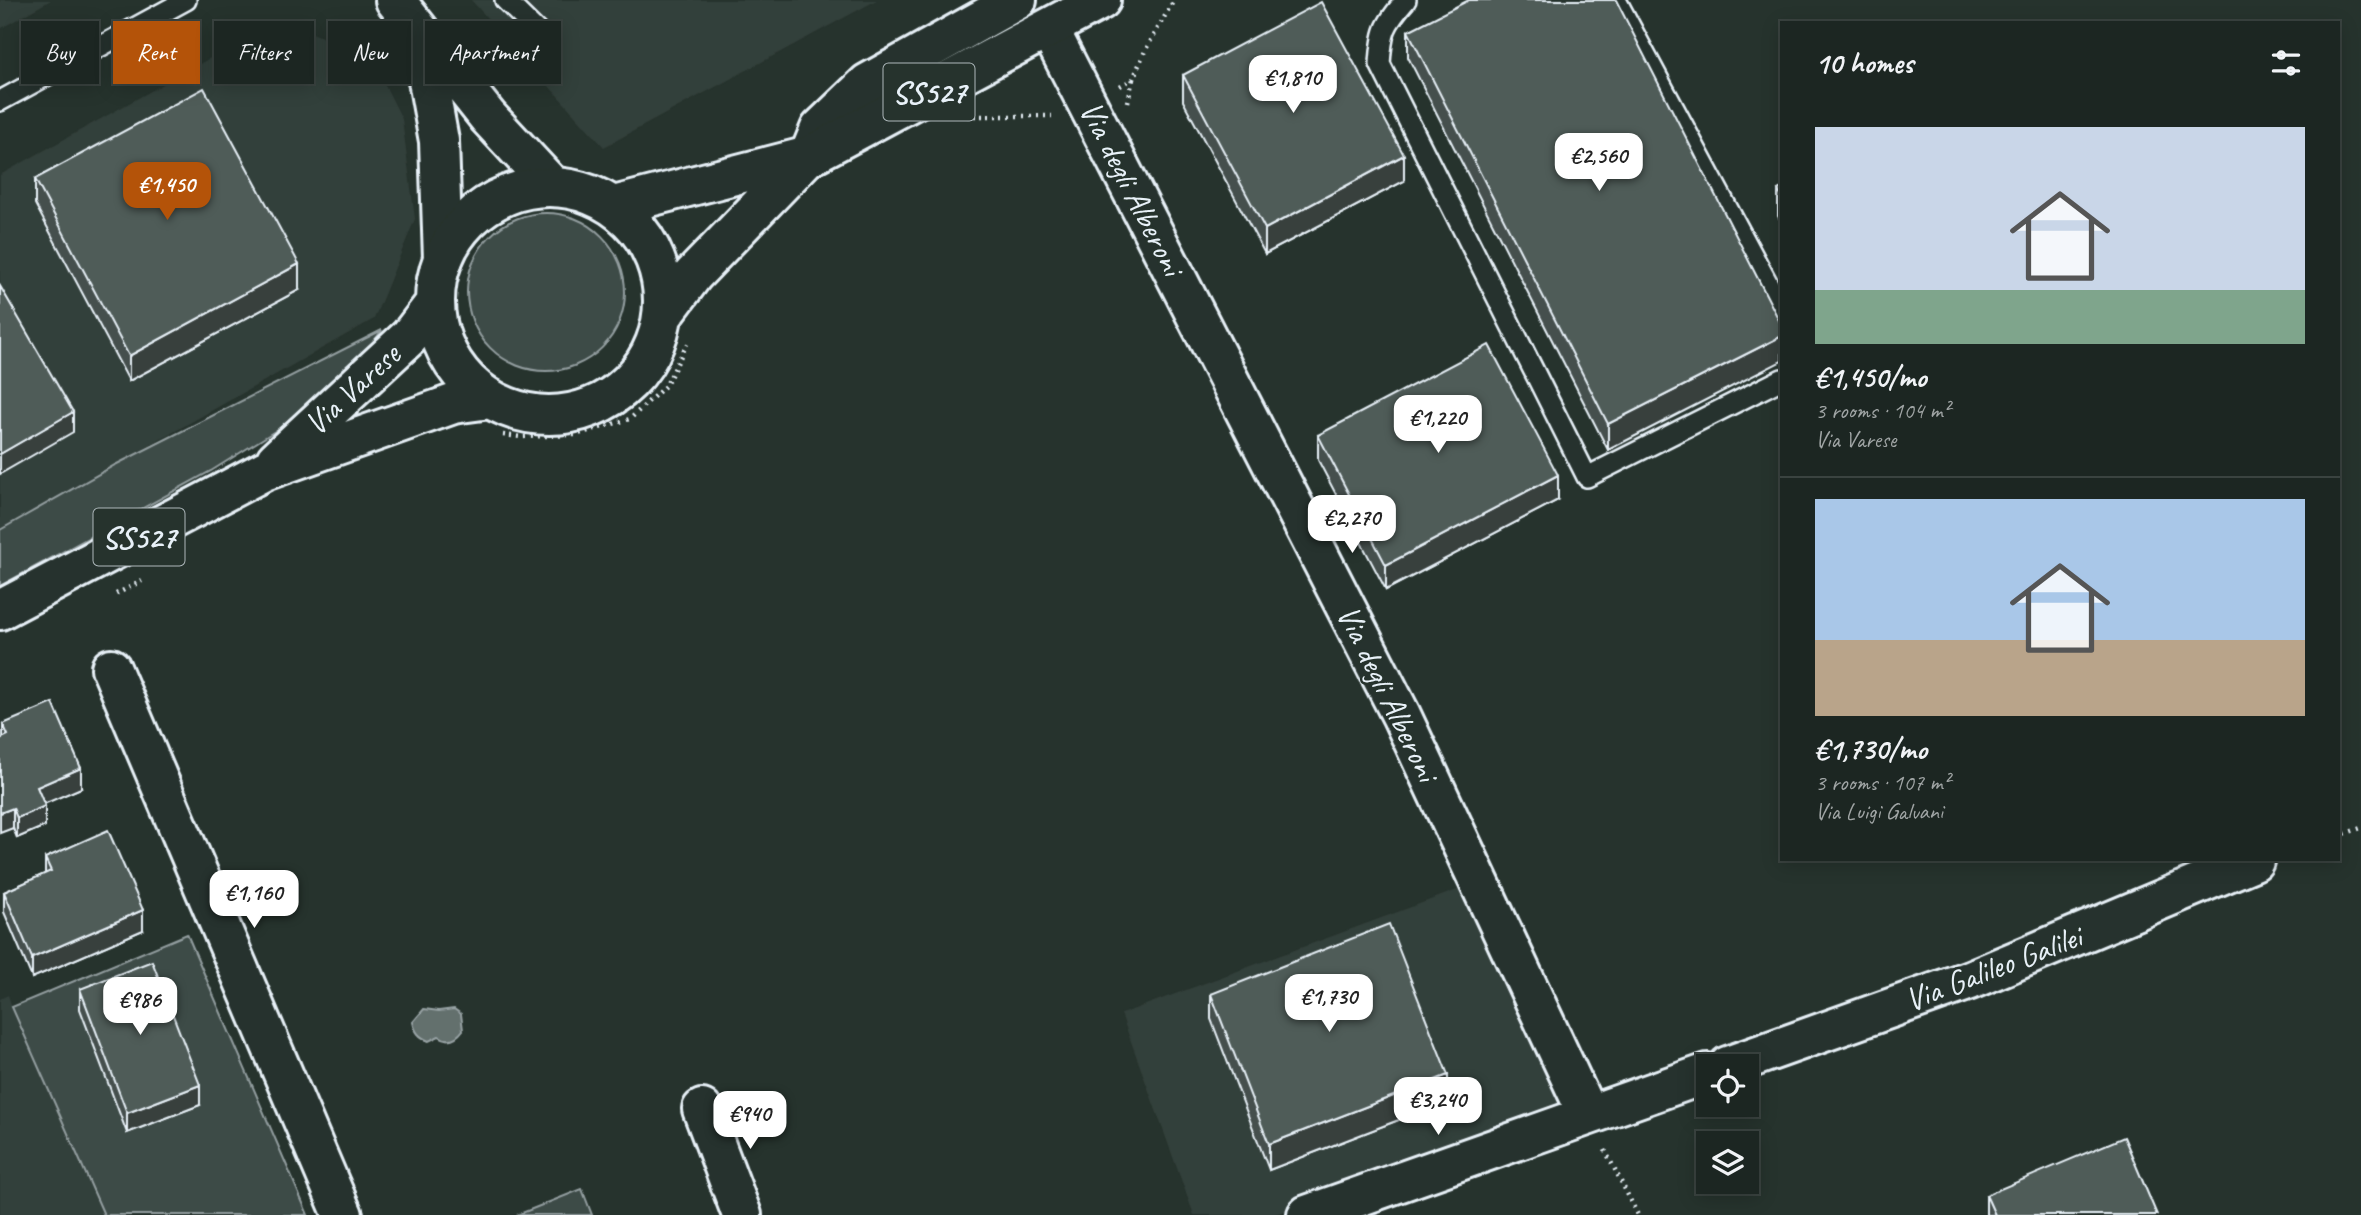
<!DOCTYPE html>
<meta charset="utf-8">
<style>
:root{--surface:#1c2622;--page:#252e2a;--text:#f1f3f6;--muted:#a0a5a5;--line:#3a4340;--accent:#b45309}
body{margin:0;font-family:Caveat,sans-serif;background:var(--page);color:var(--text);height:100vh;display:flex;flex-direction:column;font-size:26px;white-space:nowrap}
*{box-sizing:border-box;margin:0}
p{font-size:23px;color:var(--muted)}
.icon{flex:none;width:38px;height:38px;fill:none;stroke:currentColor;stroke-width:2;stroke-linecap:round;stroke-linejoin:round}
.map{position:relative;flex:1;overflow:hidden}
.details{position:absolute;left:1780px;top:21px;width:560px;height:840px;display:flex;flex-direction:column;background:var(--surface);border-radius:0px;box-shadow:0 4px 18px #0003,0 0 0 2px var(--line)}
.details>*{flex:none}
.guide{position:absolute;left:21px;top:21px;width:665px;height:63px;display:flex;gap:14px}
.buttons{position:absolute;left:1696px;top:1054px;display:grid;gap:14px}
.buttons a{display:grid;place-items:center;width:63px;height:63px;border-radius:0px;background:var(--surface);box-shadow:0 4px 18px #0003,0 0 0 2px var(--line);font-size:35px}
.price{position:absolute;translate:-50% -60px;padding:0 16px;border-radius:14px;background:#fff;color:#222;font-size:23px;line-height:46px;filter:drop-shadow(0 2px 4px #0008)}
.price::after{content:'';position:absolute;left:50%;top:42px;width:21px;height:16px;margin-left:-10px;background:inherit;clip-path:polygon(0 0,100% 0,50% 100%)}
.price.active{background:var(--accent);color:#fff}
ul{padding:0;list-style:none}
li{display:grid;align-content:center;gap:14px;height:371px;padding:0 35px}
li+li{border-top:2px solid var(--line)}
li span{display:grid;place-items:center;height:217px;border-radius:0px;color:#555}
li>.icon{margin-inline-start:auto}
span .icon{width:126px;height:126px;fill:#fffc;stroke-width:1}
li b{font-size:30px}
h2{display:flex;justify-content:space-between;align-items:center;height:84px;padding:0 35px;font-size:30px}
.pill{padding:0 24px;border-radius:0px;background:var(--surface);box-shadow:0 4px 18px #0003,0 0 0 2px var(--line);font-size:24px;line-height:63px}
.pill.active{background:var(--accent);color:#fff}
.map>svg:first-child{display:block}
.built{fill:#333f3a}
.green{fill:#3e4b47;stroke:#939ea0;stroke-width:2}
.water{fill:#636f6d;stroke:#98a3a5;stroke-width:2}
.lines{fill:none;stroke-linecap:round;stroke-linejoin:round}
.service-casing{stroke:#e8f1f8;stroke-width:24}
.minor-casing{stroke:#e8f1f8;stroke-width:44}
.tertiary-casing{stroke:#e8f1f8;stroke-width:44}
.primary-casing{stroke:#e8f1f8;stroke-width:44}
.path{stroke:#e8f1f8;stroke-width:4.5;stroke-dasharray:2 5;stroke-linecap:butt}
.service{stroke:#26332d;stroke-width:19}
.minor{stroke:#26332d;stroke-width:38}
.tertiary{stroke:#26332d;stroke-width:38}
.primary{stroke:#26332d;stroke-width:38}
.wall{fill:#454f4d;stroke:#e8f1f8;stroke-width:2}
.shaded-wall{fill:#38403e;stroke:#e8f1f8;stroke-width:2}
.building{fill:#505c59;stroke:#e8f1f8;stroke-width:2}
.labels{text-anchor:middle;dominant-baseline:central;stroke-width:5;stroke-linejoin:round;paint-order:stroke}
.shield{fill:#26332d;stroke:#aeb8bb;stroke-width:2}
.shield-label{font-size:32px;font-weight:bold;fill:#e8f1f8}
.street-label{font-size:33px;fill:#e8f1f8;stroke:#26332d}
</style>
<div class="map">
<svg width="2361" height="1215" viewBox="0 0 2361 1215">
<rect width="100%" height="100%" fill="#26332d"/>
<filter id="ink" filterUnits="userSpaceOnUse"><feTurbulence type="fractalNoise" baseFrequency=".0143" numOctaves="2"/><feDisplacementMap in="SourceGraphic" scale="14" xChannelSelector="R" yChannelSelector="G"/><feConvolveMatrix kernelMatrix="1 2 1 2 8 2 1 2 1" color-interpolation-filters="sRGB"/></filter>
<g filter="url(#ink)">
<!-- built -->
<path class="built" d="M0,0H51L0,29Z
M471,0H877L604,147Z
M280,19L345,47L378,71L402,119L415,219L374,319L0,530V175Z
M1468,886L1573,1108L1273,1215H1194L1121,1014Z
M8,995L12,1007L104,1215H0V999Z"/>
<!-- green -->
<path class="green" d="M467 292a79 79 0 1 1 158 0a79 79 0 1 1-158 0Z
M382,330L336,393L211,471L0,586V530L115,465Z
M187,934L308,1215H104L12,1007Z
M582,1189L592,1215H517Z"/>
<!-- water -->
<path class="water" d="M424,1009L439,1011L454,1009L461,1014L463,1030C457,1038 449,1043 439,1036L429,1041C419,1037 415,1032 413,1022Z"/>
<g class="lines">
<defs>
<path id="service" d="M505,0L543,37
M1406,0C1384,25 1382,32 1380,64L1587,477L1782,379
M1616,0L1782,310
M0,101L186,0"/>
<path id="minor" d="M1049,29L1401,715L1588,1115
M809,156L820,129L868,83L1017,0
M111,668L343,1215
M1728,1066L1970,980L2254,861
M702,1109L742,1215
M1307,1215L1708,1073"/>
<path id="tertiary" d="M395,0L488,117L553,187
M420,36L439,141L443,259"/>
<path id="primary" d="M435 301a114 114 0 1 1 228 0a114 114 0 1 1-228 0Z
M614,206L809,156L1101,0
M663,315L693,275L808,156
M276,460L409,337L435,303
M0,610L264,471L453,404L490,399"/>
</defs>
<!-- service casing -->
<use href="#service" class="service-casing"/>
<!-- minor casing -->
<use href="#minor" class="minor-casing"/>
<!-- tertiary casing -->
<use href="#tertiary" class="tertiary-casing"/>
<!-- primary casing -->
<use href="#primary" class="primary-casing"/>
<!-- path -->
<path class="path" d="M1120,86L1133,79L1145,51L1174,0
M1128,102L1133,79
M967,116H1052
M503,435L521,437L575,435L630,419L666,385L687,344
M116,594L142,581
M2338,836L2361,828
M1605,1150L1638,1215"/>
<!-- service -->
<use href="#service" class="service"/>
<!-- minor -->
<use href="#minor" class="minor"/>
<!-- tertiary -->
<use href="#tertiary" class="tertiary"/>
<!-- primary -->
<use href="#primary" class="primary"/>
</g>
<!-- wall -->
<path class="wall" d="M1408,31L1782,326L1608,450L1408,57Z
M1183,75L1404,181L1265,254L1183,101Z
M35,179L299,290L129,381L35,204Z
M1782,188V223L1778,216V190Z
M1318,435L1558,500L1386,590L1318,460Z
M3,724L81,788L44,803L45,826L17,838L13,828L3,738Z
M45,858L143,930L32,978L4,912V892L45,874Z
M80,989L200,1105L127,1133L80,1009Z
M1211,994L1448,1101L1269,1170L1211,1019Z
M1986,1195L2157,1215H1986Z"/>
<!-- shaded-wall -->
<path class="shaded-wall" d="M1404,155V181L1265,254V229Z
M299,264V290L129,381V356Z
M1782,336V361L1608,450V424Z
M73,412V432L0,474V454Z
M1558,475V500L1386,590V565Z
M81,768V788L37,807V787Z
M45,806V826L17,838V818Z
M13,808V828L0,833V813Z
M143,910V930L32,978V958Z
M1448,1075V1101L1269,1170V1144Z
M200,1085V1105L127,1133V1113Z"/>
<!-- building -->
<path class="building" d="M1469,0H1616L1782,326V336L1608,424L1408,31Z
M1321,2L1404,155L1265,229L1183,75Z
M204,88L299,264L129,356L35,179Z
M1782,188V198L1778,190Z
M0,286L73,412L0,454Z
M1489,345L1558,475L1386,565L1318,435Z
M53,703L81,768L37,787L45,806L17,818L13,808L0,813V739L8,735L3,724Z
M108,830L143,910L32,958L4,892L51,871L45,858Z
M1389,924L1448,1075L1269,1144L1211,994Z
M152,961L200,1085L127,1113L80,989Z
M2124,1137L2157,1215H1995L1986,1195Z"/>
</g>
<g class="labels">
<!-- shield labels -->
<g class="shield">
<rect x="883.5" y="63.5" width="91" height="57" rx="5"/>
<rect x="93.5" y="508.5" width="91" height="57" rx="5"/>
</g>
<g class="shield-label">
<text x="929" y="92">SS527</text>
<text x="139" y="537">SS527</text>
</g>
<!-- street labels -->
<g class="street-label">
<text transform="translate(1132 188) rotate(63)">Via degli Alberoni</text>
<text transform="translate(352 389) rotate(-43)">Via Varese</text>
<text transform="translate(1388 693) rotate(64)">Via degli Alberoni</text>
<text transform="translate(1993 968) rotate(-21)">Via Galileo Galilei</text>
</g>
</g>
</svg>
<div class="buttons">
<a><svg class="icon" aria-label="locate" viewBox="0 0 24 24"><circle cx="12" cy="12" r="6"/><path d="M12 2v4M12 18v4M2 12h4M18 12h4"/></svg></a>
<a><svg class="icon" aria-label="layers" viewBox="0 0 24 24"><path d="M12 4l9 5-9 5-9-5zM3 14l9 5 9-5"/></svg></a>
</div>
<b class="price" style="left:1293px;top:115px">€1,810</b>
<b class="price" style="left:1599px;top:193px">€2,560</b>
<b class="price active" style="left:167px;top:222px">€1,450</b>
<b class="price" style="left:1438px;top:455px">€1,220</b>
<b class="price" style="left:1352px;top:555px">€2,270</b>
<b class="price" style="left:254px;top:930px">€1,160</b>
<b class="price" style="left:1329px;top:1034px">€1,730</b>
<b class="price" style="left:140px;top:1037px">€986</b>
<b class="price" style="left:1438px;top:1137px">€3,240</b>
<b class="price" style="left:750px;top:1151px">€940</b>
<div class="guide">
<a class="pill">Buy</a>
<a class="pill active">Rent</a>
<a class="pill">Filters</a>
<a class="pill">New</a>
<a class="pill">Apartment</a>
</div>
<section class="details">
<h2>10 homes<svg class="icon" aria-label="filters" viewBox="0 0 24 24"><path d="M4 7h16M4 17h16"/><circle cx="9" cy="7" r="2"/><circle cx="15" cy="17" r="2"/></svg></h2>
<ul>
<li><span style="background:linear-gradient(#c9d6e8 75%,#7fa58c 0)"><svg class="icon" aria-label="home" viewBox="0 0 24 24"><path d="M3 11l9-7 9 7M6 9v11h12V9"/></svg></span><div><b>€1,450/mo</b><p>3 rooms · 104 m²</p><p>Via Varese</p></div></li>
<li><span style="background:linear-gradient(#a9c7e8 65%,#b9a48a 0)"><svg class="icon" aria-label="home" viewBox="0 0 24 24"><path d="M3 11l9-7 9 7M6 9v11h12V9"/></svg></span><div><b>€1,730/mo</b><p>3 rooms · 107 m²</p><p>Via Luigi Galvani</p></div></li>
</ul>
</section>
</div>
